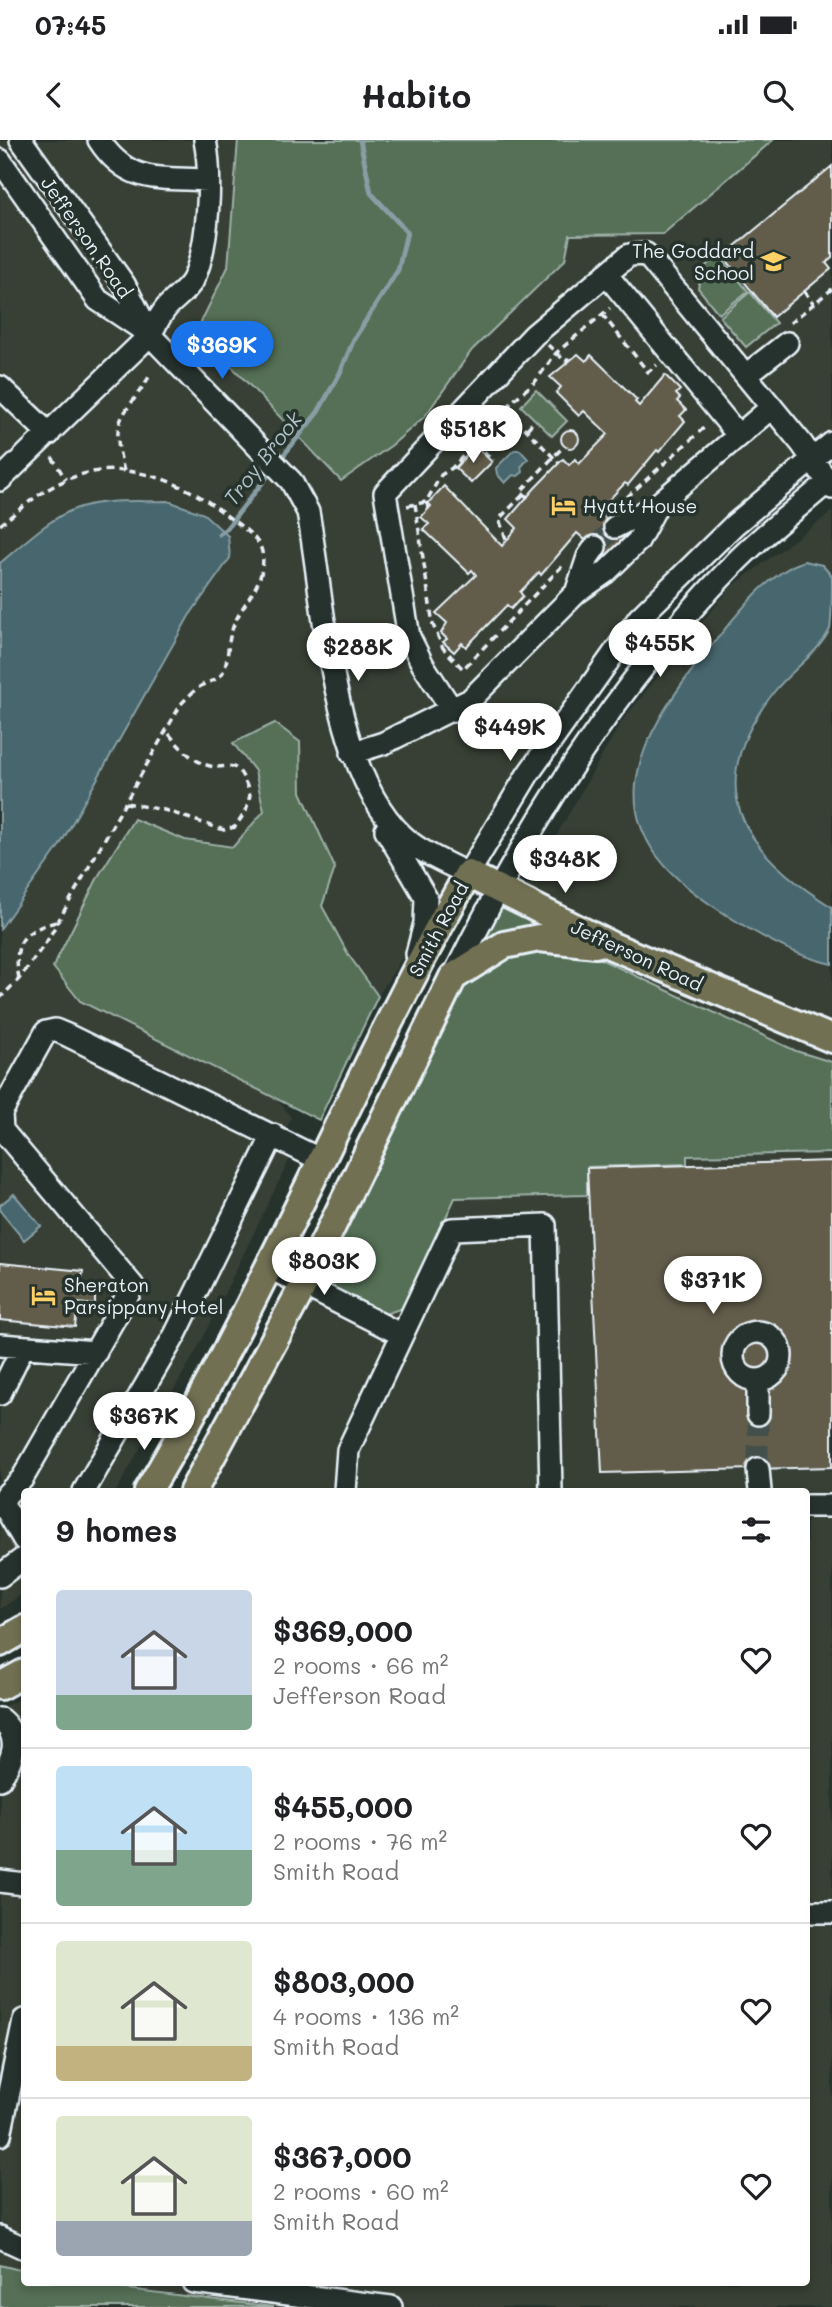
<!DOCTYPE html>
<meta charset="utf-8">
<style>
:root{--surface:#fff;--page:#f2f2f2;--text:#202124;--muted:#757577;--line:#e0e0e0;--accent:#1a73e8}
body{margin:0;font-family:Mali,sans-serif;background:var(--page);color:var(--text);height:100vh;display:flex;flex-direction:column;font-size:26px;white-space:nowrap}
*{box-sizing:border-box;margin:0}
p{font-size:23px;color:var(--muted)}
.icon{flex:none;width:38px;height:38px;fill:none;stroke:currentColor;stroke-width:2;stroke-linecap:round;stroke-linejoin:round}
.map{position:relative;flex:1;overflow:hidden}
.details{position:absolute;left:21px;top:1348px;width:789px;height:798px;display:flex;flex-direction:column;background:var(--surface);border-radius:7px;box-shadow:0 4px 10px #0003}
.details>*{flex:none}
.price{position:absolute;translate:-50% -60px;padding:0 16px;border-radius:24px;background:#fff;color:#222;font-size:23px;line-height:46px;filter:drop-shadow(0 2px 4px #0008)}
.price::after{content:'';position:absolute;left:50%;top:42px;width:21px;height:16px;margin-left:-10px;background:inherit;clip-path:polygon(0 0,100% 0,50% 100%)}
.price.current{background:var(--accent);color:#fff}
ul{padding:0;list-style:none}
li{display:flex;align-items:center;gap:21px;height:175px;padding:0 35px}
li+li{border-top:2px solid var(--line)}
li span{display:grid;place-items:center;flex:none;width:196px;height:140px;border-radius:7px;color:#555}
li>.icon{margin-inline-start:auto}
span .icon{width:84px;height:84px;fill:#fffc;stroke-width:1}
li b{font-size:30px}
h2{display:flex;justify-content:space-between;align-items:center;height:84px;padding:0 35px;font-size:30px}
.status{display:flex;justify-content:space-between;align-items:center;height:49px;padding:0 35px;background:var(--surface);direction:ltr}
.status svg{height:19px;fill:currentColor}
header{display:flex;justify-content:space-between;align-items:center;height:91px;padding:0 35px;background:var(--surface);font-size:32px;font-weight:700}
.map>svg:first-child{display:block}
.built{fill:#384036}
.green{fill:#557057;stroke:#9eb0a8;stroke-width:2}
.water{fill:#46666d;stroke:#879ea5;stroke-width:2}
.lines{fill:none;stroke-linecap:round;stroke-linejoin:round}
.stream{stroke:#879ea5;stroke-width:5}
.building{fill:#625d4b;stroke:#e8f1f8;stroke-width:2}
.minor-tunnel{stroke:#43504b;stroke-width:21;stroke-dasharray:21 10;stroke-linecap:butt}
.minor-casing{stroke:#e8f1f8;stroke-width:26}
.major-casing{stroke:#e8f1f8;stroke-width:32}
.path{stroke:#e8f1f8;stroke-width:3.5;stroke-dasharray:7 5;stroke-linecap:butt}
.minor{stroke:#26332d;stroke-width:21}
.major{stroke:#716f52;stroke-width:26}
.labels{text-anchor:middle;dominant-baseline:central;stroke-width:7;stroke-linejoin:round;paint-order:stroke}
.street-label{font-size:19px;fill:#e8f1f8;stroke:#26332d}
.poi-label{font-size:19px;fill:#e8f1f8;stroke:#26332d;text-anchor:start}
.water-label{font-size:21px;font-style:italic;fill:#afc0c7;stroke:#26332d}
</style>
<div class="status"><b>07:45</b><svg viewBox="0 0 49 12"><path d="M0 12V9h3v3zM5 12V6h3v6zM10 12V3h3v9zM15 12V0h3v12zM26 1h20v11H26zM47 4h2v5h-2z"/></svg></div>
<header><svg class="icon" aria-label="back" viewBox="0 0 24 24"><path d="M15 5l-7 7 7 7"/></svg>Habito<svg class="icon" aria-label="search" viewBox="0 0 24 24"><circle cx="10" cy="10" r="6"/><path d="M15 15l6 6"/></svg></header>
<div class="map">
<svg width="832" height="2167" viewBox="0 0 832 2167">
<rect width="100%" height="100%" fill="#26332d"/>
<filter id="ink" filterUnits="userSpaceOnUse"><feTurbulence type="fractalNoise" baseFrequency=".0143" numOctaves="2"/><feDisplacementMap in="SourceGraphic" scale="14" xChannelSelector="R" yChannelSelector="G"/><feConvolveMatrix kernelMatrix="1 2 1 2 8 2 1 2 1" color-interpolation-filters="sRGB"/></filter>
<g filter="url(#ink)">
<!-- built -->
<path class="built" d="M0,0H238L228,127L220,146L283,279L341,340L425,276L472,210L565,120L570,95L663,94L773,0H832V289L789,322L677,423L613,499L474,704L378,856L348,814L322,766L335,727L301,652L300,603L255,631L264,671L233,708L185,700L134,679L80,861L276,958L291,977L277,1009L291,1016L201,1202L116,1351H24V1453L0,1469Z
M832,372V2167H274L70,2142H807V1351H205L247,1284L456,857L540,724L622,581L730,448Z
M24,1556V2131L0,2125V1569Z"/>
<!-- green -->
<path class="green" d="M238,0H773L663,94L570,95L565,120L472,210L425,276L392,305L341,341L197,190L228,127Z
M719,115L748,151L719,174L698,148L702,129Z
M750,152L776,183L746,207L720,177Z
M536,250L567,281L552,296L521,266Z
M275,583L300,602L301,652L335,728L322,766L348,814L378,856L319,980L80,861L53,827L99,735L134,679L185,700L233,707L264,671L255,631L233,603Z
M496,768H501L541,787L479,805Z
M533,810L594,816L796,911L832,922V1013L687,1016V1024L587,1027V1055L455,1058L403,1168L385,1174L328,1146L322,1134L456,857C478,831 502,819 533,810Z
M0,2125L24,2131V2142H70L274,2167H0Z"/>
<!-- water -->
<path class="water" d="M514,310H520L528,319L521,327L523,332L518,336L513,335L505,343L497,334L496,328Z
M168,361L204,374L228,396L230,418L189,476L60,705L0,789V423C22,405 48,379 75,369C103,358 139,362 168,361Z
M804,421L822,425L832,436C832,450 832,476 830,489C818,514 791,530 774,552C700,646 740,710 832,767V824C794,816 754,793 722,772C589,689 629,608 711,506C737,475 766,434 804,421Z
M14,1054L41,1086L24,1100L0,1071V1065Z"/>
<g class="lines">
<!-- stream -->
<path class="stream" d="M279,321L318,272L340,233L354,199L398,130L407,92L371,53L360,0
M219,394L226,389L273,329"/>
</g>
<!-- building -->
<path class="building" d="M832,26V118L826,123L831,129L773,177L723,116Z
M578,214L586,221L591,215L637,260L635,262L639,266L665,235L680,250L676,254L680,258L677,261L686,270L680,276L685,281L659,312L657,310L628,345L625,343L600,369L604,373L602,375L625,397L606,418L577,393L541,435L539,432L520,452L523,456L511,469L507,465L466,507L462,503L454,512L443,502L447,499L441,493L447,483L436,473L476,435L472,430L469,433L423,389L429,384L421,377L431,366L428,363L444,346L502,406L517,388L508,379L534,349L563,319L569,325L575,319L579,324L608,294L584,271L579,276L556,253L561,247L550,237Z
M561 299a9 9 0 1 1 18 0a9 9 0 1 1-18 0Z
M475,306L492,322L471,343L455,328Z
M832,1021V1327L602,1333L587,1028Z
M0,1123L83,1131L80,1154L95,1156V1165L78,1163L75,1187L0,1180Z"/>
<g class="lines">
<!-- minor-tunnel -->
<path class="minor-tunnel" d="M595,407L615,387
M758,1274V1329"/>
<defs>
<path id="minor" d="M21,0L124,144L150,195L291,341L308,372C325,467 332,641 411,703C428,716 449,724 468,734L528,634L639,478L734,385L832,303
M99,0C128,45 160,37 208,40
M0,20L98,160L149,194
M606,134L738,295
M746,235L787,203
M0,247L49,294
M0,340L150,195C155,186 160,175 167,167C175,158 187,151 193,140C209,106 212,36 205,0
M615,387L657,365L772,267
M576,453L588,417L595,407
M453,571L423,525L409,497L385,353L534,195L629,115L646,114L802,304L832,348
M352,613L384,603L470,560L576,453L606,432L638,401L657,365
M386,690L426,758L425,783L417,814
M453,837C527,687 615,546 732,426C762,394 799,368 832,338
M270,1128L402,1195
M733 1216a24 24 0 1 1 48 0a24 24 0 1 1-48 0Z
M0,1205L96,1212
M0,1254L23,1207
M758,1274V1241
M758,1329L760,1351
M84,1351L175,1195L273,995
M345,1351L348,1310L452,1089L545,1085L551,1351
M3,1364L24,1400
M807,1366H832
M0,1367L7,1354L22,1339L133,1146L2,990L1,973L46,892L55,890L67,895L321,1020
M0,1436L24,1418
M0,1579C22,1597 13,1619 0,1639
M0,1741L24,1744
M807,1772H832
M0,1995L24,1880
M0,2097L24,2108
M193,2142L391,2167"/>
<path id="major" d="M148,1351C267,1152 354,936 468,734L612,806L832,899
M193,1351L300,1152L453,837L504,805L539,798L596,804
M0,1503L24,1489
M0,1546L24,1533"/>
</defs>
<!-- minor casing -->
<use href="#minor" class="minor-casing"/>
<!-- major casing -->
<use href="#major" class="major-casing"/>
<!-- path -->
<path class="path" d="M804,151L814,164
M602,174L648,232L657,225
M790,183L832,149
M548,205L566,222L568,219L571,222
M507,270L559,323
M527,289L535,280
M476,303L493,321
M52,317L66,340
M124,331C109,275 123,280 149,237
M627,357L707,285
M528,358L521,351L564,306
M426,362L429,369
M415,364L433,485L443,508L463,529L565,423
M407,366L426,362L441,335L452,328L516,258L535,242L556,213L610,168
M0,385C20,369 42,350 66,340C119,316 184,340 226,375C237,384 259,396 262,412C268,444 240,463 232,490C227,503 229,520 223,532C219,541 208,541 201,546C194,550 187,558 181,564L47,801L19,839L0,858
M506,399L499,379L524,354
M126,663L164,670L224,690L235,687L246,671L250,655C235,608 228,636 202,623C188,617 175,602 166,590
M19,839C13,803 21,791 56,782"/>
<!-- minor -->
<use href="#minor" class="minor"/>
<!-- major -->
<use href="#major" class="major"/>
</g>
</g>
<!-- icons -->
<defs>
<symbol id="school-bare" viewBox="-9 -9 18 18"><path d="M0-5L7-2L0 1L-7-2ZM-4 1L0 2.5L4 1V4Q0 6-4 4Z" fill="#ffd166" stroke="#26332d" stroke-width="2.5" paint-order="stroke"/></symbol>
<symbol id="hotel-bare" viewBox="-9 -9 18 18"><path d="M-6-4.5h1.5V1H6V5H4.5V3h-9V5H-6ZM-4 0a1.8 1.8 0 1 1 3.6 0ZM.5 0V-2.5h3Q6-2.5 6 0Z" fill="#ffd166" stroke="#26332d" stroke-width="2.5" paint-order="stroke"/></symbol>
</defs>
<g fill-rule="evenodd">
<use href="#school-bare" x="756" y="104" width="35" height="35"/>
<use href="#hotel-bare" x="546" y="348" width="35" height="35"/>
<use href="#hotel-bare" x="26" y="1138" width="35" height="35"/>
</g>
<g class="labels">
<!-- street labels -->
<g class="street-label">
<text transform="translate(87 97) rotate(55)">Jefferson Road</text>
<text transform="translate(438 789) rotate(-62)">Smith Road</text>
<text transform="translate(637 815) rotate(25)">Jefferson Road</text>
</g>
<!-- poi labels -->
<g class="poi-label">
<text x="754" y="110" text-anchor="end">The Goddard<tspan x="754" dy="22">School</tspan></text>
<text x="583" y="365">Hyatt House</text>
<text x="64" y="1144">Sheraton<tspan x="64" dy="22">Parsippany Hotel</tspan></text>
</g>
<!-- water labels -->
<g class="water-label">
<text transform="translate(262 318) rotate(-52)">Troy Brook</text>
</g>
</g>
</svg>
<b class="price current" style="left:222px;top:241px">$369K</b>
<b class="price" style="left:473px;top:325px">$518K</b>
<b class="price" style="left:660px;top:539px">$455K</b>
<b class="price" style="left:358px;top:543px">$288K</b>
<b class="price" style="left:510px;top:623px">$449K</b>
<b class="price" style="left:565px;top:755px">$348K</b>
<b class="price" style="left:324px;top:1157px">$803K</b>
<b class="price" style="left:713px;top:1176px">$371K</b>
<b class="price" style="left:144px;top:1312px">$367K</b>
<section class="details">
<h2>9 homes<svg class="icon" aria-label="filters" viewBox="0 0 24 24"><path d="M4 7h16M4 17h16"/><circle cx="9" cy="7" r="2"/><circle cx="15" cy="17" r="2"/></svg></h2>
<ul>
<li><span style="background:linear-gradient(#c9d6e8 75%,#7fa58c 0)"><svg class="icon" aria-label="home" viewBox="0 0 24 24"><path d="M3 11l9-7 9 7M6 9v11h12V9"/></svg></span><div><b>$369,000</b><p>2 rooms · 66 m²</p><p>Jefferson Road</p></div><svg class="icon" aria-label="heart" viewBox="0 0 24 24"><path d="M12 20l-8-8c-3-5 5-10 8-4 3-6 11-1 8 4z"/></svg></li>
<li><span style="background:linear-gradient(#bfe0f5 60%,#7fa58c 0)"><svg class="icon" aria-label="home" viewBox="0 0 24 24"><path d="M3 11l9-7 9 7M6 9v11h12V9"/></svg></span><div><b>$455,000</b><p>2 rooms · 76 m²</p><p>Smith Road</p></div><svg class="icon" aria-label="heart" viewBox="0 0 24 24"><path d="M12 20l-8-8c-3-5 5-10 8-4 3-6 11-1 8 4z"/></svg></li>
<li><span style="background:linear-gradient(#dfe7d0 75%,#c2b280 0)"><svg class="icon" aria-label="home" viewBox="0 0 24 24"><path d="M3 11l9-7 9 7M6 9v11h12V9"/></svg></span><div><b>$803,000</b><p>4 rooms · 136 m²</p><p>Smith Road</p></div><svg class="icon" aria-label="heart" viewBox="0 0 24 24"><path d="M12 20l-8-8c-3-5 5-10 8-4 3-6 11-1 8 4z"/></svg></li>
<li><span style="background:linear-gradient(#dfe7d0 75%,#9aa5b1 0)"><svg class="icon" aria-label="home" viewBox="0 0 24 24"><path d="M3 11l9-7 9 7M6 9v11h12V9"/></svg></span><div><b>$367,000</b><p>2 rooms · 60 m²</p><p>Smith Road</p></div><svg class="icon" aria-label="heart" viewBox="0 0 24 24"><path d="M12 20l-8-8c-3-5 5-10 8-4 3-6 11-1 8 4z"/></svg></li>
</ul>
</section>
</div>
